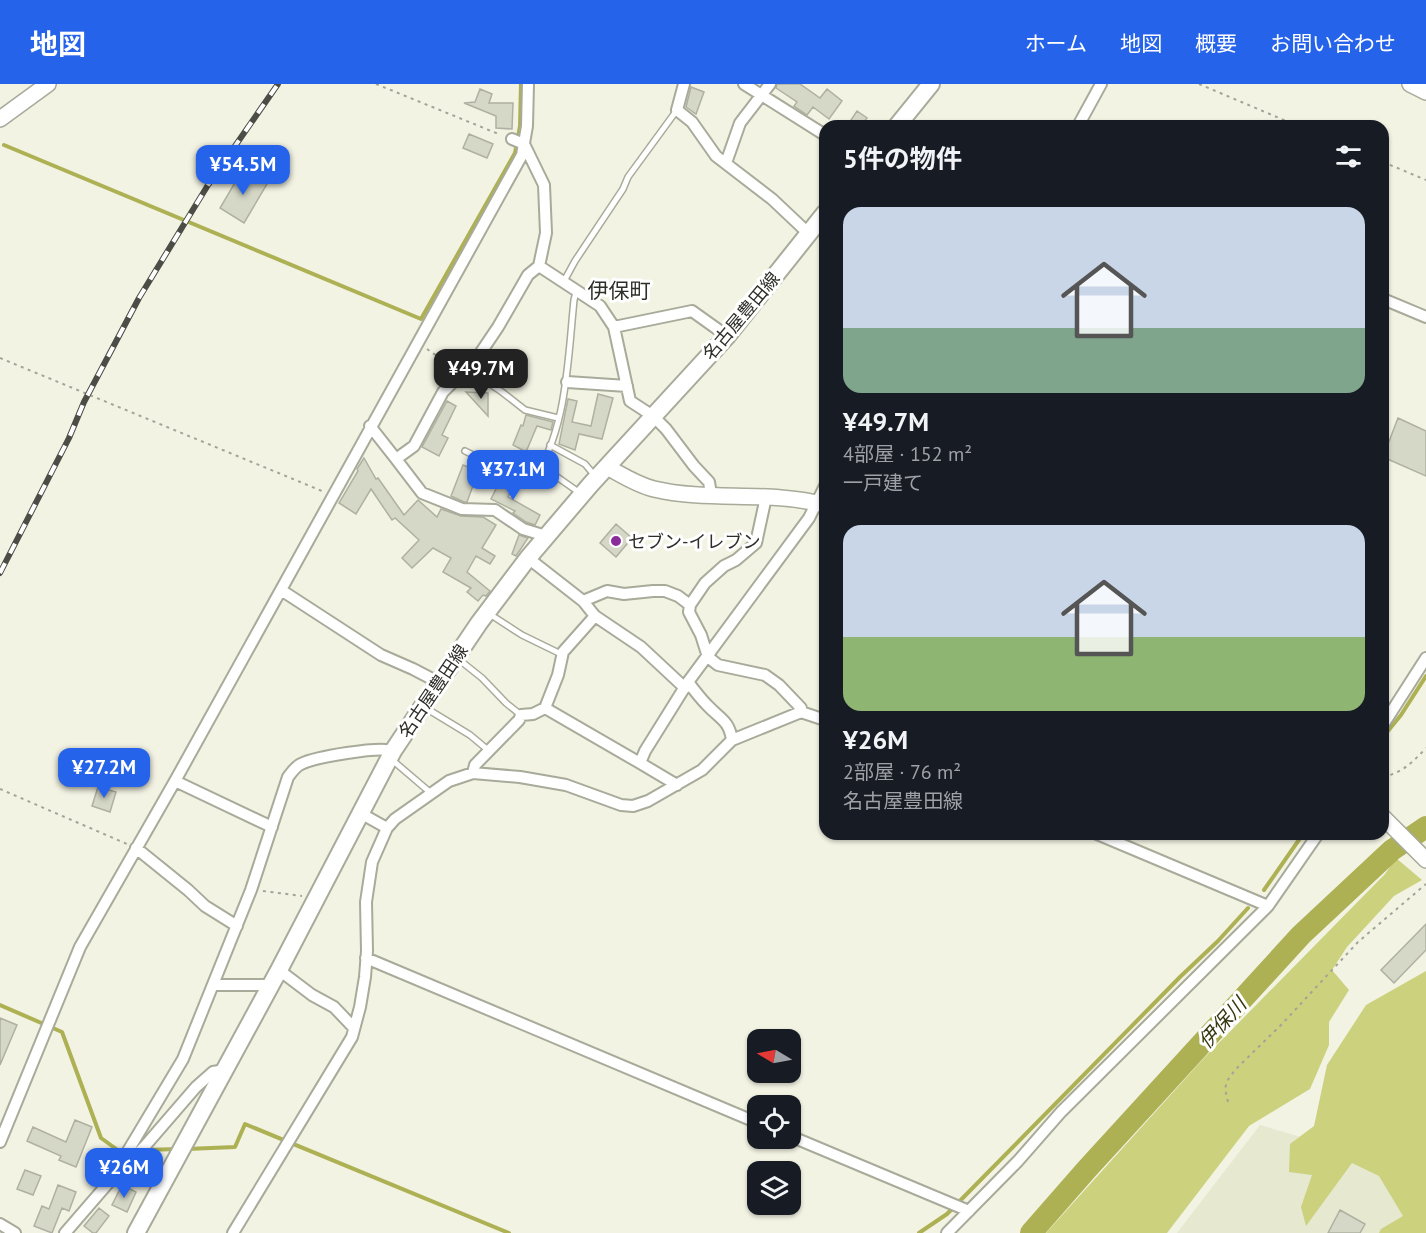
<!DOCTYPE html>
<html lang="ja">
<meta charset="utf-8">
<style>
:root{--surface:#171b24;--page:#242831;--text:#f1f3f6;--muted:#9ea1a6;--accent:#2563eb}
body{margin:0;font-family:"PT Sans","Noto Sans JP",sans-serif;background:var(--page);color:var(--text);height:100vh;display:flex;flex-direction:column;font-size:22px;white-space:nowrap}
*{box-sizing:border-box;margin:0}
p{font-size:20px;color:var(--muted)}
.icon{flex:none;width:33px;height:33px;fill:none;stroke:currentColor;stroke-width:2;stroke-linecap:round;stroke-linejoin:round}
.map{position:relative;flex:1;overflow:hidden}
.sheet{position:absolute;left:819px;top:36px;width:570px;height:720px;display:flex;flex-direction:column;background:var(--surface);border-radius:18px;box-shadow:0 2px 4px #0004}
.sheet>*{flex:none}
.needle{width:39px;rotate:280deg}
.controls{position:absolute;left:747px;top:945px;display:grid;gap:12px}
.controls a{display:grid;place-items:center;width:54px;height:54px;border-radius:12px;background:var(--surface);box-shadow:0 2px 4px #0004;font-size:30px}
.price{position:absolute;translate:-50% -51px;padding:0 14px;border-radius:12px;background:var(--accent);color:#fff;font-size:20px;line-height:39px;filter:drop-shadow(0 2px 3px #0008)}
.price::after{content:'';position:absolute;left:50%;top:36px;width:18px;height:14px;margin-left:-9px;background:inherit;clip-path:polygon(0 0,100% 0,50% 100%)}
.price.on{background:#222;color:#fff}
ul{padding:0;list-style:none}
li{display:grid;align-content:center;gap:12px;height:318px;padding:0 24px}
li span{display:grid;place-items:center;height:186px;border-radius:18px;color:#555}
li>.icon{margin-inline-start:auto}
span .icon{width:108px;height:108px;fill:#fffc;stroke-width:1}
li b{font-size:26px}
h2{display:flex;justify-content:space-between;align-items:center;height:72px;padding:0 24px;font-size:26px}
header{display:flex;align-items:center;gap:36px;box-sizing:border-box;height:84px;padding:0 30px;background:var(--accent);color:#fff}
header strong{font-size:28px}
nav{display:flex;gap:33px;margin-inline-start:auto;font-size:21px}
.map>svg:first-child{display:block}
.built{fill:#e6e8d0}
.green{fill:#ccd17d}
.lines{fill:none;stroke-linecap:round;stroke-linejoin:round}
.stream{stroke:#adb154;stroke-width:4}
.river{stroke:#adb154;stroke-width:22}
.building{fill:#d6d8c7;stroke:#afb0a1;stroke-width:1.5}
.lane-casing{stroke:#a8aa9a;stroke-width:8}
.street-casing{stroke:#a8aa9a;stroke-width:14}
.secondary-casing{stroke:#a8aa9a;stroke-width:18}
.primary-casing{stroke:#a8aa9a;stroke-width:20}
.path{stroke:#a3a498;stroke-width:2;stroke-dasharray:3 4.5;stroke-linecap:butt}
.lane{stroke:#fff;stroke-width:5}
.street{stroke:#fff;stroke-width:10}
.secondary{stroke:#fff;stroke-width:15}
.primary{stroke:#fff;stroke-width:16}
.rail-casing{stroke:#4c4d46;stroke-width:6}
.rail{stroke:#fff;stroke-width:4;stroke-dasharray:11;stroke-linecap:butt}
.poi-dot{fill:#882d99;stroke:#fff;stroke-width:2}
.labels{text-anchor:middle;dominant-baseline:central;stroke-width:6;stroke-linejoin:round;paint-order:stroke}
.street-label{font-size:18px;fill:#2e2f29;stroke:#fff}
.poi-label{font-size:18px;fill:#2e2f29;stroke:#fff;text-anchor:start}
.water-label{font-size:20px;font-style:italic;fill:#373810;stroke:#fff}
.quarter-label{font-size:21px;fill:#2e2f29;stroke:#fff}
</style>
<header>
<strong>地図</strong>
<nav><a>ホーム</a><a>地図</a><a>概要</a><a>お問い合わせ</a></nav>
</header>
<div class="map">
<svg width="1426" height="1149" viewBox="0 0 1426 1149">
<rect width="100%" height="100%" fill="#f2f3e3"/>
<!-- built -->
<path class="built" d="M1260,1041L1362,1071L1426,1125V1149H1177Z"/>
<!-- green -->
<path class="green" d="M1396,774L1422,796L1394,812L1347,863L1332,886L1349,906L1329,938V961L1310,1005L1249,1042L1167,1149H1046L1203,975L1385,790Z
M1426,887V1149H1379L1381,1145L1403,1132L1379,1092L1352,1079L1306,1142L1301,1123L1312,1091L1289,1088L1290,1060L1314,1042L1327,981L1366,921Z"/>
<g class="lines">
<!-- stream -->
<path class="stream" d="M4,61L421,235L515,69L520,42L521,0
M1383,653L1401,631L1426,592
M1264,806L1303,750
M0,921L62,948L101,1054L119,1067H126
M187,1065L235,1063L245,1040L509,1149
M145,1066L177,1065
M919,1149L947,1130L1180,893L1218,857L1248,824"/>
<!-- river -->
<path class="river" d="M1031,1149L1087,1085L1301,851L1392,766L1426,743"/>
</g>
<!-- building -->
<path class="building" d="M777,0H800L820,14L827,5L842,17L829,35L813,23L807,31L794,22L797,18L776,4Z
M691,3L704,8L696,30L686,23Z
M480,5L492,10L489,19H513L512,45L496,44V32L464,19L475,18Z
M857,27L867,34L861,42H847Z
M469,50L493,60L487,74L463,64Z
M243,85L267,100L244,139L220,124Z
M466,308L488,309V332Z
M598,310L613,314L602,355L579,350L575,366L559,360L568,315L577,317L572,338L591,342Z
M447,317L456,322L442,351L448,354L439,372L422,363Z
M526,331L553,338L551,346L537,342L526,368L513,361L521,341L523,342Z
M1398,334L1426,347V392L1383,373Z
M364,374L376,395L378,394L404,431L418,416L437,433L441,425L461,432L483,433L496,441L482,464L495,472L490,480L476,472L467,488L490,507L486,512L483,511L478,517L467,508L471,504L443,488L451,474L433,464L412,484L402,474L419,456L395,434L392,436L371,405L356,430L339,419L358,387L357,385Z
M471,375L481,380L467,418H464L451,412L463,381L468,383Z
M503,391L515,397L508,413L540,431L535,441L526,438L513,429L515,427L491,415Z
M616,440L632,454L616,473L600,459Z
M519,451L528,454L516,472L512,470Z
M98,703L116,708L110,728L92,722Z
M1426,840V866L1394,899L1381,886Z
M0,934L17,941L0,981Z
M75,1036L92,1043L76,1083L59,1076L61,1072L27,1057L33,1043L66,1058Z
M25,1086L41,1092L33,1111L17,1105Z
M58,1101L76,1108L69,1127L62,1124L52,1149L34,1142L42,1122L49,1125Z
M122,1101L136,1108L127,1128L112,1121Z
M99,1124L109,1132L96,1149H93L84,1142Z
M1340,1126L1365,1140L1360,1149H1328Z"/>
<g class="lines">
<defs>
<path id="lane" d="M563,199L575,177L623,105L628,93L677,26
M469,286L502,308L525,326L558,334
M550,361L585,380L595,392
M465,367L530,399C567,353 568,273 574,216L576,208
M540,386L550,388L580,409
M488,529L522,551L563,571
M457,574L482,594L506,619L521,631
M424,623L470,651L488,666
M391,675L432,710"/>
<path id="street" d="M684,0L677,26L692,38L716,72L772,115L808,149
M744,0L825,51
M1078,42L1101,0
M726,79L740,39L770,0
M539,182L600,222L614,243
M1383,215L1426,233
M567,298L627,302
M370,342L396,375L414,362L443,308L456,295L469,286L498,243L528,191L539,182L546,149L544,101L524,60L512,55
M396,375L422,409L462,425L495,426L523,445L546,452
M711,410L709,398L694,382L666,345L653,332L630,317L614,243L692,227L727,252
M766,413L756,459L736,476L724,482L705,499L690,521L689,528L701,551L708,573L718,581L765,591L779,601L801,624V628
M528,474L583,517L595,532L641,563L685,604
M281,506L381,571L413,585L438,598
M583,517L607,507L624,510L653,507H665L678,512L690,521
M688,598C694,606 700,614 707,621C720,635 729,636 732,656
M545,624L558,591L563,568L595,532
M1383,641L1426,574
M473,689L475,681L519,636L521,631L533,630L545,624L640,679
M175,697L272,743
M677,701L640,679L645,667L688,598L809,434L825,402
M362,730L387,744
M1097,750L1268,822
M136,764L188,806L205,822L237,842
M366,874L758,1039
M279,886L312,911L334,923L354,944
M213,901H271
M790,1052L969,1127
M0,1058L80,863L175,697L522,71L527,42L528,0
M110,1097L183,975L251,806L288,693C291,689 296,682 301,680C315,673 379,662 393,667
M0,1140L15,1149
M65,1149L110,1097L145,1062L196,1003L213,988L225,986
M233,1149L352,953L360,923L365,893L367,867L366,818L372,778L387,744L395,735L449,697L473,689L520,693L566,701L621,721L633,722L648,717L702,686L732,656L801,628L825,636
M947,1149L1018,1077L1061,1028L1268,822L1318,750"/>
<path id="secondary" d="M1410,0L1426,8
M0,35L48,0
M607,383C622,391 637,401 654,405C709,418 769,406 825,421
M1383,733L1426,776"/>
<path id="primary" d="M897,42L931,0
M136,1149L279,886L393,667L423,622L479,539L528,474L591,400L727,252L825,129"/>
</defs>
<!-- lane casing -->
<use href="#lane" class="lane-casing"/>
<!-- street casing -->
<use href="#street" class="street-casing"/>
<!-- secondary casing -->
<use href="#secondary" class="secondary-casing"/>
<!-- primary casing -->
<use href="#primary" class="primary-casing"/>
<!-- path -->
<path class="path" d="M376,0L501,51
M1199,0L1298,42
M1383,78L1426,96
M427,265L454,284
M0,274L322,407
M1383,693C1402,689 1413,678 1426,664
M0,705L127,760
M263,807L302,812
M1228,1018L1225,1005L1227,997L1235,986L1282,940L1358,858L1426,800"/>
<!-- lane -->
<use href="#lane" class="lane"/>
<!-- street -->
<use href="#street" class="street"/>
<!-- secondary -->
<use href="#secondary" class="secondary"/>
<!-- primary -->
<use href="#primary" class="primary"/>
<defs>
<path id="rail" d="M0,489L69,354L84,318L139,214L208,101L278,0"/>
</defs>
<!-- rail casing -->
<use href="#rail" class="rail-casing"/>
<!-- rail -->
<use href="#rail" class="rail"/>
</g>
<!-- markers -->
<circle class="poi-dot" cx="616" cy="457" r="6"/>
<g class="labels">
<!-- street labels -->
<g class="street-label">
<text transform="translate(741 232) rotate(-50)">名古屋豊田線</text>
<text transform="translate(433 607) rotate(-56)">名古屋豊田線</text>
</g>
<!-- poi labels -->
<g class="poi-label">
<text x="628" y="457">セブン-イレブン</text>
</g>
<!-- water labels -->
<g class="water-label">
<text transform="translate(1222 939) rotate(-48)">伊保川</text>
</g>
<!-- quarter labels -->
<g class="quarter-label">
<text x="619" y="206">伊保町</text>
</g>
</g>
</svg>
<div class="controls">
<a><svg class="needle" viewBox="-14 -14 28 28"><path d="M0-13l5 13h-10z" fill="#e53935"/><path d="M0 13l5-13h-10z" fill="#9ea1a6"/></svg></a>
<a><svg class="icon" aria-label="locate" viewBox="0 0 24 24"><circle cx="12" cy="12" r="6"/><path d="M12 2v4M12 18v4M2 12h4M18 12h4"/></svg></a>
<a><svg class="icon" aria-label="layers" viewBox="0 0 24 24"><path d="M12 4l9 5-9 5-9-5zM3 14l9 5 9-5"/></svg></a>
</div>
<b class="price" style="left:243px;top:112px">¥54.5M</b>
<b class="price on" style="left:481px;top:316px">¥49.7M</b>
<b class="price" style="left:513px;top:417px">¥37.1M</b>
<b class="price" style="left:104px;top:715px">¥27.2M</b>
<b class="price" style="left:124px;top:1115px">¥26M</b>
<section class="sheet">
<h2>5件の物件<svg class="icon" aria-label="filters" viewBox="0 0 24 24"><path d="M4 7h16M4 17h16"/><circle cx="9" cy="7" r="2"/><circle cx="15" cy="17" r="2"/></svg></h2>
<ul>
<li><span style="background:linear-gradient(#c9d6e8 65%,#7fa58c 0)"><svg class="icon" aria-label="home" viewBox="0 0 24 24"><path d="M3 11l9-7 9 7M6 9v11h12V9"/></svg></span><div><b>¥49.7M</b><p>4部屋 · 152 m²</p><p>一戸建て</p></div></li>
<li><span style="background:linear-gradient(#c9d6e8 60%,#8fb573 0)"><svg class="icon" aria-label="home" viewBox="0 0 24 24"><path d="M3 11l9-7 9 7M6 9v11h12V9"/></svg></span><div><b>¥26M</b><p>2部屋 · 76 m²</p><p>名古屋豊田線</p></div></li>
</ul>
</section>
</div>
